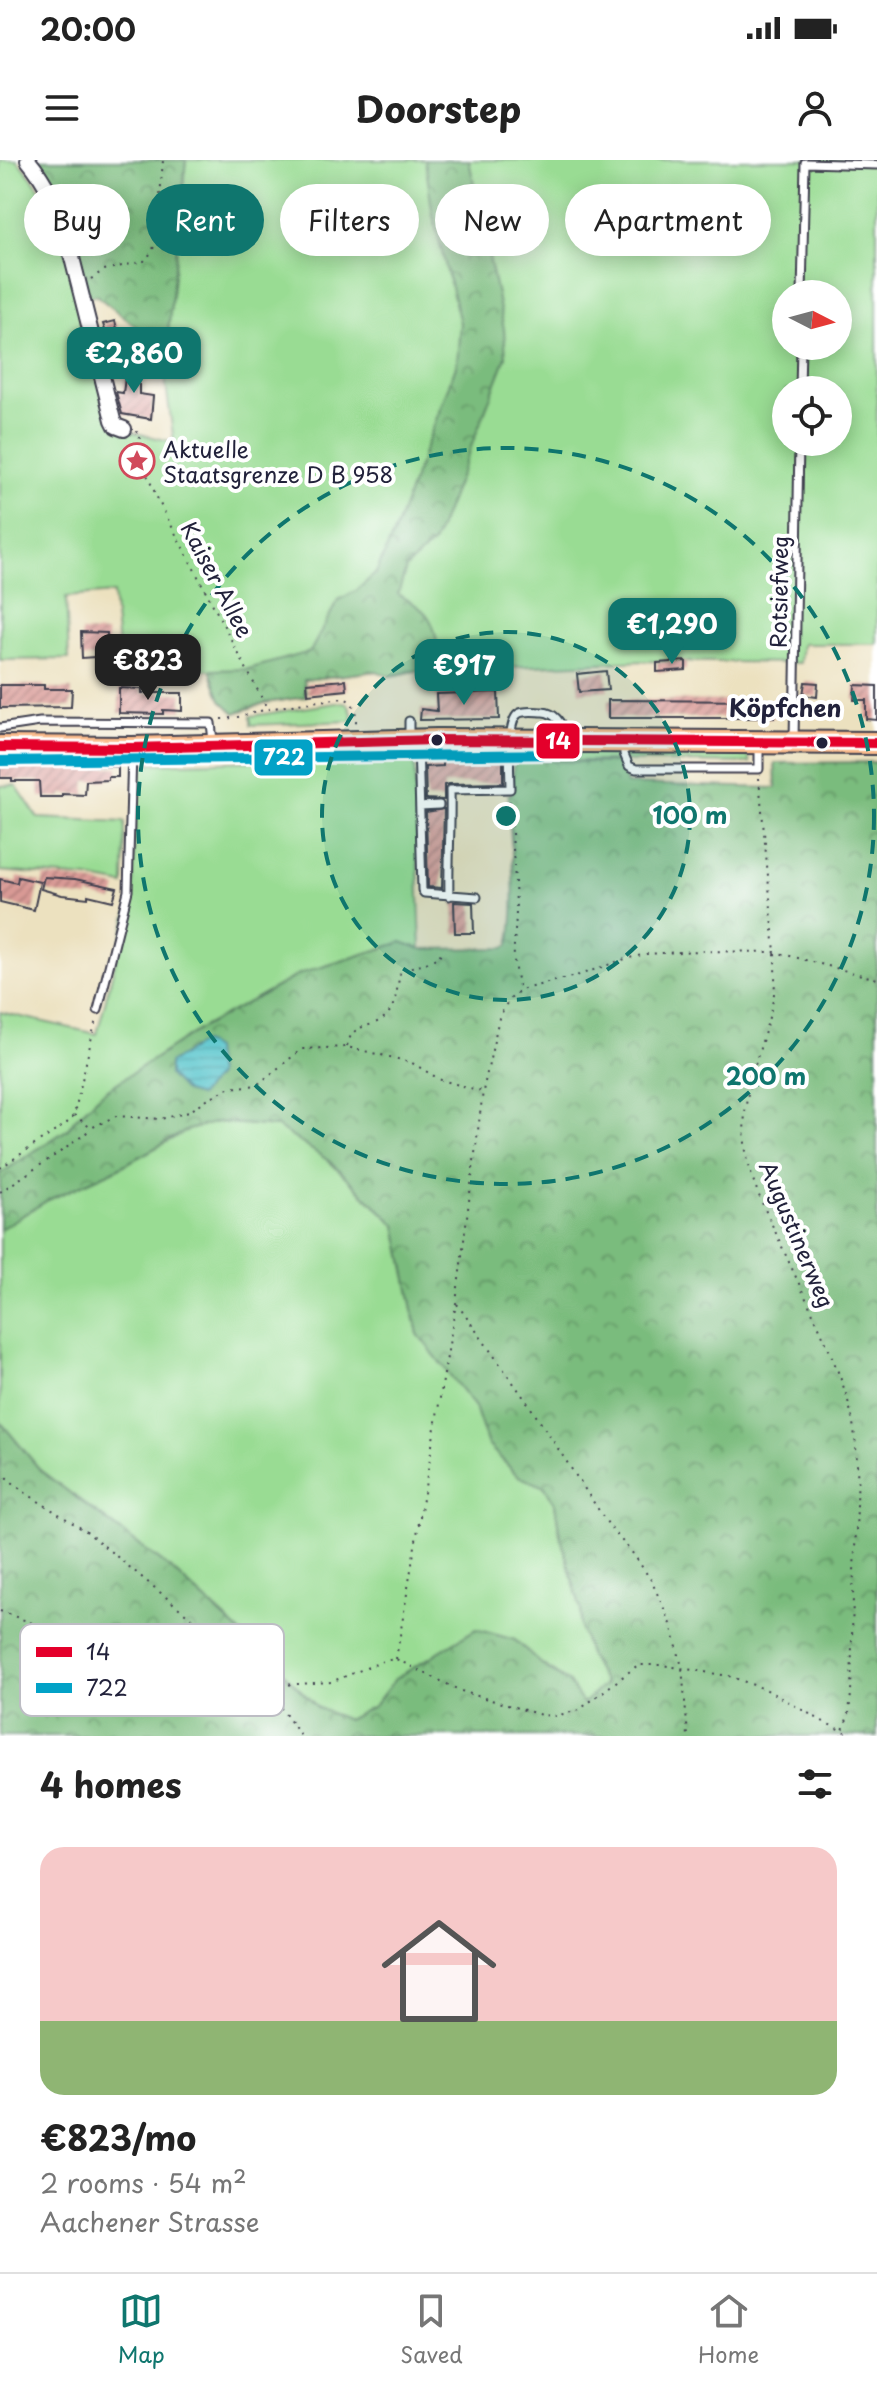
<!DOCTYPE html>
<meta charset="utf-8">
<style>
:root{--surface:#fff;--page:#f6f6f6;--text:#222;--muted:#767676;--line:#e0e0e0;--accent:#0f766e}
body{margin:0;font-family:"Playpen Sans",sans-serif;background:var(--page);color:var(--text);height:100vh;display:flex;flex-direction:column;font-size:30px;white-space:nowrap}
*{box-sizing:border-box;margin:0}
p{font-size:26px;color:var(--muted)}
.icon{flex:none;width:44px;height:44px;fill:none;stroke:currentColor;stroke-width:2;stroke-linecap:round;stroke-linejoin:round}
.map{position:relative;height:1576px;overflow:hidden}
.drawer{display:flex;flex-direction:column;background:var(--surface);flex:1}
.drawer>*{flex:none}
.top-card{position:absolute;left:24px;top:24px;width:830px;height:72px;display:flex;gap:16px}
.needle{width:52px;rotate:96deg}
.controls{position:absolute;left:772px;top:120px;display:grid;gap:16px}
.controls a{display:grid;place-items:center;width:80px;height:80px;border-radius:50%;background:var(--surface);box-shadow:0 4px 20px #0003;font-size:40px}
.price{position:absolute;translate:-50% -68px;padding:0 18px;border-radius:16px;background:var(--accent);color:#fff;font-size:26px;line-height:52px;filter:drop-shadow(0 2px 4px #0008)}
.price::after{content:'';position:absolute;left:50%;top:48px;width:24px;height:18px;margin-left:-12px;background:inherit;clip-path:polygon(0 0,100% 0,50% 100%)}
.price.current{background:#222;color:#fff}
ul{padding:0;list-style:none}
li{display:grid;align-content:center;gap:16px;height:424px;padding:0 40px}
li+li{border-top:2px solid var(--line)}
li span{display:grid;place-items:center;height:248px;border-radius:24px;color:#555}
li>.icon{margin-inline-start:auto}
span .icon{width:144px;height:144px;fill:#fffc;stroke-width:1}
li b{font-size:34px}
h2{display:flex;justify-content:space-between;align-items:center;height:96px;padding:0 40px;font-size:34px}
.pill{padding:0 28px;border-radius:36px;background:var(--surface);box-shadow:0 4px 20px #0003;font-size:28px;line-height:72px}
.pill.current{background:var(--accent);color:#fff}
.status{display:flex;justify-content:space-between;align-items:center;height:56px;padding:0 40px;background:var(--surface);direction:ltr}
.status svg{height:22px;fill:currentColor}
header{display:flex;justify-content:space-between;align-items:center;height:104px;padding:0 40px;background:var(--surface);font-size:36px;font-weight:700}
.menu{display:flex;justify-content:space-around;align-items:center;height:112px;border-top:2px solid var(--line);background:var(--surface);font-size:22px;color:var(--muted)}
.menu a{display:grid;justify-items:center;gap:4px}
.menu .current{color:var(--accent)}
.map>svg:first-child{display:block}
.grass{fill:#99dc93;stroke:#5e7f67;stroke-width:2;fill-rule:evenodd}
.forest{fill:url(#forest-crowns);stroke:#4e6f5c;stroke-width:2}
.water{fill:url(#water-rules);stroke:#3c7484;stroke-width:2}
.building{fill:url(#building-hatch)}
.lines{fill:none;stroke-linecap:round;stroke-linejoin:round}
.service-casing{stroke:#403f4f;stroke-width:11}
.minor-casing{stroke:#403f4f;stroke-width:18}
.primary-casing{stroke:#403f4f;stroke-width:26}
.path{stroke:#403f4f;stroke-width:2;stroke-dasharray:2 6;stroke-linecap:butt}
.service{stroke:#fff;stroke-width:7}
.minor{stroke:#fff;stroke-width:14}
.primary{stroke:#fabb8c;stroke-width:22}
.bus-1-casing{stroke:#fff;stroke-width:16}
.bus-2-casing{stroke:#fff;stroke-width:16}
.bus-1{stroke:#e4002b;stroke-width:10}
.bus-2{stroke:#02a2c7;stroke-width:10}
.ring{fill:none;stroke:#0f766e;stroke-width:4;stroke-dasharray:14 10}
.bus-dot{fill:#22223b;stroke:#fff;stroke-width:3}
.labels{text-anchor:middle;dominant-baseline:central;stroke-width:8;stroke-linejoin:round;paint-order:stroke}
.poi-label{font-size:22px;fill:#22223b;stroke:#fff;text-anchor:start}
.street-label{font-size:22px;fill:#22223b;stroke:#fff}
.neighbourhood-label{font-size:24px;font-weight:bold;fill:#22223b;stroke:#fff}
.key{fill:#fff;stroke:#bdbdc4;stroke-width:2}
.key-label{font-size:22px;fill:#22223b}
.centre{fill:#0f766e;stroke:#fff;stroke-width:4}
.ring-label{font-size:24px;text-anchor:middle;font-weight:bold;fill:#0f766e;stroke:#fff;stroke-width:8;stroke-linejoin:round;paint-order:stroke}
.line-badge{stroke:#fff;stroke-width:3}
.badge-label{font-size:22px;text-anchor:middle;font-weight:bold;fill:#fff}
</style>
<div class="status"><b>20:00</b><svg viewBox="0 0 49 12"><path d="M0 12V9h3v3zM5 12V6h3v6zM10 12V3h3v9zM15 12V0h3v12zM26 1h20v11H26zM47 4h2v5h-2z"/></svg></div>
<header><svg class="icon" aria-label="menu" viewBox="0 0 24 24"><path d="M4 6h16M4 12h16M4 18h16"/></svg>Doorstep<svg class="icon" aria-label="person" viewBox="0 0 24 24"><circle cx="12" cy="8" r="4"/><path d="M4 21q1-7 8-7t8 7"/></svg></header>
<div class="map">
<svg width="877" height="1576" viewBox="0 0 877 1576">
<defs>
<pattern id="forest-crowns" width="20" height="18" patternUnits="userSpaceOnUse" patternTransform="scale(2)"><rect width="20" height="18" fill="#7abc7d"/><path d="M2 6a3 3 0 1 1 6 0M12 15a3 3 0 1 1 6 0" fill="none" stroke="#649868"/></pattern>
<pattern id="water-rules" width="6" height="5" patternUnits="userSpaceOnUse" patternTransform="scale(2)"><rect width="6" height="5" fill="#57c5cc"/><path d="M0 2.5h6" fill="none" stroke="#4ba9b0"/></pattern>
<pattern id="building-hatch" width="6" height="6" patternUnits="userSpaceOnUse" patternTransform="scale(2)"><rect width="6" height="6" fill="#d99a95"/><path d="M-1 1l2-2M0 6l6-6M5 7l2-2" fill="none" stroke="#b07d7b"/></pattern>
</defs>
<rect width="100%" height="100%" fill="#fff"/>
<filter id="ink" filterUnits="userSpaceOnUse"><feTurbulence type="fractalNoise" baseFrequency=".0125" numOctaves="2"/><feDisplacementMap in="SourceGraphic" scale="16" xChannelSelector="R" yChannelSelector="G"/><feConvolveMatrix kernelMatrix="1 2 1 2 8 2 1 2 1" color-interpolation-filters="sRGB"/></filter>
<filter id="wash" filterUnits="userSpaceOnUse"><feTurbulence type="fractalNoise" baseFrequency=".006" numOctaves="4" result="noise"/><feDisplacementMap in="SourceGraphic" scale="32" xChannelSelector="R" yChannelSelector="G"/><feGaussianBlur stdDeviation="1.8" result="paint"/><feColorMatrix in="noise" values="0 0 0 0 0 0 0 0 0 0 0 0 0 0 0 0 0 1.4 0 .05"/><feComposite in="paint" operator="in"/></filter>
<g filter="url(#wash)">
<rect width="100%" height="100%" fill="#ece1bf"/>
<!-- grass -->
<path class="grass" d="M0,0H17L35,22L52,48L123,270L174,282L164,210L186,0H877V484H802L800,503L644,501L415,511L398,515L388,516L376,511L304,520L306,537L265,543L235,553L221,540L210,510H120L113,433L66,437L69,499L0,500ZM786,134H838V186H786ZM786,230H838V282H786Z
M342,542L348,544L353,555L352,561L251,565V556Z
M580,588L742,591L748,593L750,603L514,600V595L577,596Z
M414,597L421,789L402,782L300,814L201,868L102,933L75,959L68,969L0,1014V852L97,874L133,732L136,604Z
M16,625L38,658L125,662L124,725L87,718L0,711V626Z
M217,962L277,967L329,1001L396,1065L418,1174L475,1247L488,1285L518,1316L545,1327L555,1343L559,1370L581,1450L580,1467L590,1497L605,1524L583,1544L568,1522L533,1498L476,1469L395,1519L374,1546L347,1560L318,1548L275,1504L171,1409L41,1311L0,1262V1069L48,1040L113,1011L188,970Z"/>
<!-- forest -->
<path class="forest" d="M35,0H186L164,210L149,205L146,185L140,170L96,135L86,137Z
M425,0H469L504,169L506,197L434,382L406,408L398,434C408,441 423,447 429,458C438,472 438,493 439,509L415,511L388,516L376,511L304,520L306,537L265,543L235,553L221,540L210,510L248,509L310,492L338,440L356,431L376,413L395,370L457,203L460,163L433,56Z
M513,600L620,603L627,624L776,628L775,603L877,602V1576H0V1261L41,1311L171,1409L275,1504L318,1548L347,1560L374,1546L395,1519L476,1469L515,1480L546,1508L568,1522L583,1543L605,1524L590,1497L580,1467L581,1450L559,1370L555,1343L545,1327L518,1316L488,1285L475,1247L418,1174L396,1065L329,1001L277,967L217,962L188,970L113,1011L48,1040L0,1069V1014L68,969L75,959L102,933L201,868L300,814L402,782L421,789L504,788L509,785C519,744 510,679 508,635L513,632Z"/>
<!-- water -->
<path class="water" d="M203,882L214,889L217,916L199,936L185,932L169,915V903Z"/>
<g id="blocks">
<!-- building -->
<path class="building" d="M115,161L122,187L106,191L102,174L106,173L103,164Z
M127,203L139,204V234L153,236L151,259L122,254L116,232L123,233Z
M81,472L107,473L108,496L82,498Z
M686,501V510L657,512V503Z
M606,511L608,530L579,532L577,514Z
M346,520L347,530L308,534L307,523Z
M805,522L818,523L817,537L803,535Z
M0,525H44V529H72L71,547L0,548Z
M855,525L877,526V560L866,559V540H854Z
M119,528L142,529V533H182V551L163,550V554L119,553Z
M498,532L499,559L420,560L421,549L437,551L436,534Z
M608,540L774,541V558H608Z
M503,600V623L449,624L444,625V640L426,639L425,607L443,606V602Z
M39,605L118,607V617H108V620L86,621L85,635L62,634V637H40L39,621H12V618H0V606Z
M444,649L442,728L428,727L426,652Z
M18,717L40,722L34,750L0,742V719L17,723Z
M44,717L75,719L117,728L113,741L88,735V738L62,735L41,729Z
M454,742L473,743L474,773H455Z"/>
</g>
</g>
<g filter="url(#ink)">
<use href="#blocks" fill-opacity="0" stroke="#403f4f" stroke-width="2"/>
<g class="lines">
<defs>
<path id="service" d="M802,134L805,3L877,5
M800,230L801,186
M409,561V578
M0,568L40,562L211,563L213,581
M794,581L799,282
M418,582L422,730L424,733L477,737
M624,583V594L629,606L636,609H759V587
M420,646L439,645
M449,736C448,700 451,666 450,630L510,629C510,614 506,563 518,554C524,550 536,552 543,552C557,553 563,566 566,578
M98,850L128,731L132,592"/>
<path id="minor" d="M28,0C47,23 57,46 66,74L113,260L116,266L124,269"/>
<path id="primary" d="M0,587L132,588L437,580L877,583"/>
</defs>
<!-- service casing -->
<use href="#service" class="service-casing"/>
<!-- minor casing -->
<use href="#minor" class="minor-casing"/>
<!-- primary casing -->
<use href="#primary" class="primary-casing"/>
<!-- path -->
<path class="path" d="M91,119L104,110L144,101L151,93L160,74L162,64L159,50L163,0
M136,272L140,273L139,291L141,301L159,342L267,548
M221,559C242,558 249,553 269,549C294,544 319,541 344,538C356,543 356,553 356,564
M759,618L775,792C775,808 776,824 773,840C763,889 740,932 745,983C748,1017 765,1049 779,1080C801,1130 827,1179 845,1231C864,1288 856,1353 854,1412C852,1453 852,1494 851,1534L849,1553L841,1576
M510,641C512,677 515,713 516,748C516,780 509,797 520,829
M347,886C353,861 370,870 385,857C397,847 397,824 401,809L422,805L440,796L441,788
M74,955L91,968L116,956L161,959L189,952L207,939L229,928L257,925L302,889L347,887L394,898L412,903L441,920L481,931
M0,1008L66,964L74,955L96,859
M0,1032L69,986L91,969
M457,1144L527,1242L610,1367L634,1395L651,1420L671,1464L682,1507L688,1576
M0,1312L24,1332L87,1372L230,1490L265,1526L301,1576
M0,1451L43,1467L109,1502L159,1514L198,1510L228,1491
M396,1499L456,1143L483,931L499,858L508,841L520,830L579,815L625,799L646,794L698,791L775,792L877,819
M265,1526L331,1522L383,1501L396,1499L461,1531L541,1555L556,1556L579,1550L638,1505H662L729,1516L767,1530L822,1561L853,1576"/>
<!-- service -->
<use href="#service" class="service"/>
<!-- minor -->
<use href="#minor" class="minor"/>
<!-- primary -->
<use href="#primary" class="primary"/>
<defs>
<path id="bus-1" d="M0,587L132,588L437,580L877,583"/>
<path id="bus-2" d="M0,601L567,594"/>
</defs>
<!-- bus-1 casing -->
<use href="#bus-1" class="bus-1-casing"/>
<!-- bus-2 casing -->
<use href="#bus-2" class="bus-2-casing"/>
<!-- bus-1 -->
<use href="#bus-1" class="bus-1"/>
<!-- bus-2 -->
<use href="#bus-2" class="bus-2"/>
</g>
</g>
<!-- distance rings -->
<circle cx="506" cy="656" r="184" fill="#0f766e" fill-opacity=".12"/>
<g class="ring">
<circle cx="506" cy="656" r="184"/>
<circle cx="506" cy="656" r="368"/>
</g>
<!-- icons -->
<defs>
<symbol id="sight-ring" viewBox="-11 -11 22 22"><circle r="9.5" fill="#fff" stroke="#d1495b" stroke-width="1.5"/><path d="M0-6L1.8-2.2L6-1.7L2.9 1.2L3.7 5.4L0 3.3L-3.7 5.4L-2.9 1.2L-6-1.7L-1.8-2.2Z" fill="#d1495b"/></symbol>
</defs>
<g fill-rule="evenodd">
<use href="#sight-ring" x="117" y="281" width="40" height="40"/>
</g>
<!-- markers -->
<g class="bus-dot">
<circle cx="437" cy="580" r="7"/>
<circle cx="822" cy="583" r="7"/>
</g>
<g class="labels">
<!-- poi labels -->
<g class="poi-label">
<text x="163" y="288">Aktuelle<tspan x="163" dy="25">Staatsgrenze D B 958</tspan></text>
</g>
<!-- street labels -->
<g class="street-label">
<text transform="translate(218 419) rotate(62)">Kaiser Allee</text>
<text transform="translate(778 432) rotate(-89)">Rotsiefweg</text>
<text transform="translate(798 1074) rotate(67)">Augustinerweg</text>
</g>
<!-- neighbourhood labels -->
<g class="neighbourhood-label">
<text x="785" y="547">Köpfchen</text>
</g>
</g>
<!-- legend -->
<rect x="20" y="1464" width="264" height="92" rx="12" class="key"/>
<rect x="36" y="1487" width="36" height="10" fill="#e4002b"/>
<rect x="36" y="1523" width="36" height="10" fill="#02a2c7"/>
<g class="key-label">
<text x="86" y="1500">14</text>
<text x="86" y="1536">722</text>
</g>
<circle cx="506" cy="656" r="12" class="centre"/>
<g class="ring-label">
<text x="690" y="664">100 m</text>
<text x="766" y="925">200 m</text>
</g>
<g class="line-badge">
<rect x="535" y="562" width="46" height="38" rx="8" fill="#e4002b"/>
<rect x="253" y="578" width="61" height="39" rx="8" fill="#02a2c7"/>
</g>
<g class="badge-label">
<text x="558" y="589">14</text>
<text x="284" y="605">722</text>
</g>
</svg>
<div class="controls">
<a><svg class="needle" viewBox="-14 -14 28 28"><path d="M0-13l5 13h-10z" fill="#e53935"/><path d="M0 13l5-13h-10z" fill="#767676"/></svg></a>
<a><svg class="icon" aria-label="locate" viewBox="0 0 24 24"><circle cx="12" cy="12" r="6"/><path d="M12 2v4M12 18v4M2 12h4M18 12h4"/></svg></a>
</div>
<b class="price" style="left:134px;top:235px">€2,860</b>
<b class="price" style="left:672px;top:506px">€1,290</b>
<b class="price current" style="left:148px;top:542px">€823</b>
<b class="price" style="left:464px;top:547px">€917</b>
<div class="top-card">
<a class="pill">Buy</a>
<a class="pill current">Rent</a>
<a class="pill">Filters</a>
<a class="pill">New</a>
<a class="pill">Apartment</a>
</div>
</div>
<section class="drawer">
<h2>4 homes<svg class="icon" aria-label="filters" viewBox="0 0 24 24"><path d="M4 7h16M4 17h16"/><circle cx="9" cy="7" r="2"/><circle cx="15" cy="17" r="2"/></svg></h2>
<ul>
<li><span style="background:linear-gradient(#f6c9c9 70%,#8fb573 0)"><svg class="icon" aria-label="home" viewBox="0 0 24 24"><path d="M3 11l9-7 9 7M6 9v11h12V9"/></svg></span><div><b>€823/mo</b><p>2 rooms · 54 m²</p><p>Aachener Strasse</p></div></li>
</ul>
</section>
<nav class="menu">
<a class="current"><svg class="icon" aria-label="map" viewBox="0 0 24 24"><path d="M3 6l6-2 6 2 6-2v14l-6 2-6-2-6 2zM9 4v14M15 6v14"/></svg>Map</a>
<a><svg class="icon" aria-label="saved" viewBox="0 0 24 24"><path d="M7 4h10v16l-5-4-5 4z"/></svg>Saved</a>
<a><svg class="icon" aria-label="home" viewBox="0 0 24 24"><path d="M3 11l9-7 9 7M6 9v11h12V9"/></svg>Home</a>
</nav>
